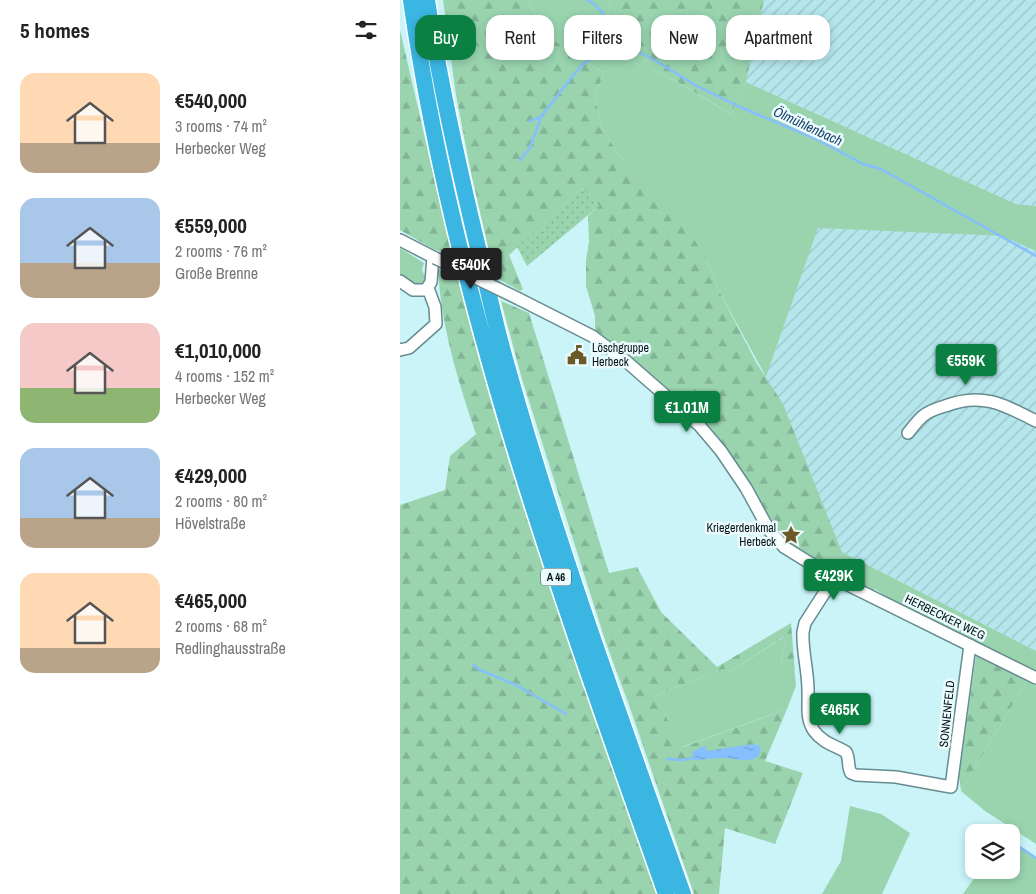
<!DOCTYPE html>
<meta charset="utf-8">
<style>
:root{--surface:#fff;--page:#f6f6f6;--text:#222;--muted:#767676;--accent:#0b8043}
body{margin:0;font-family:"Archivo Narrow",sans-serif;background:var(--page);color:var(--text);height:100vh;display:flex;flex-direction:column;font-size:19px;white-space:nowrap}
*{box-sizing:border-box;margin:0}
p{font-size:16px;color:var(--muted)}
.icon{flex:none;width:28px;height:28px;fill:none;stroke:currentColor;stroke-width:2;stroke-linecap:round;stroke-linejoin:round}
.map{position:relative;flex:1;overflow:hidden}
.details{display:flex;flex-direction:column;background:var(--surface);width:400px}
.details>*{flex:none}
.hud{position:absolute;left:15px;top:15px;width:475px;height:45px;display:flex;gap:10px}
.tools{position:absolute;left:565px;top:824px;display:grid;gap:10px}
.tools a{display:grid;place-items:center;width:55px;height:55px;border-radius:10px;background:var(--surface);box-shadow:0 2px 8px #0003;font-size:25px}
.price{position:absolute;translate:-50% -42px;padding:0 11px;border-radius:5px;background:var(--accent);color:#fff;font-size:16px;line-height:32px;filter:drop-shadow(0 1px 2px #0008)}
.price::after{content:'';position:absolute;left:50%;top:30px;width:15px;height:11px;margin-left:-8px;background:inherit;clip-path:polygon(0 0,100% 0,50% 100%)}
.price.selected{background:#222;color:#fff}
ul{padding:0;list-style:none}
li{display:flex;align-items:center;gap:15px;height:125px;padding:0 20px}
li span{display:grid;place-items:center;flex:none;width:140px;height:100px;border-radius:15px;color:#555}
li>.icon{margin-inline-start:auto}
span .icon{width:60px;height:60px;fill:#fffc;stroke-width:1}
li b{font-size:21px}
h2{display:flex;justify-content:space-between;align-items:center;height:60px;padding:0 20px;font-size:21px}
.pill{padding:0 18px;border-radius:15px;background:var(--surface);box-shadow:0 2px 8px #0003;font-size:18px;line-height:45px}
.pill.selected{background:var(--accent);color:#fff}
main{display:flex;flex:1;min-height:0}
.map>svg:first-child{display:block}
.industrial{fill:url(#industrial-furrows)}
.grass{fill:#99d4af}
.forest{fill:url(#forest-firs)}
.park{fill:url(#park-dots)}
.water{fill:url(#water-ripples)}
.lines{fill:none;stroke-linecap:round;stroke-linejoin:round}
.stream{stroke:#85bffd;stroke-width:2.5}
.minor-casing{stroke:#658c90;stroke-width:14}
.highway-casing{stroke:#fff;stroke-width:19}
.minor{stroke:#fff;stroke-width:11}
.highway{stroke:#3bb6e3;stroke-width:16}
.minor-bridge-casing{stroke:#658c90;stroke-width:14;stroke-linecap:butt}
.minor-bridge{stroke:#fff;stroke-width:11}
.labels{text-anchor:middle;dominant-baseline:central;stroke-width:5;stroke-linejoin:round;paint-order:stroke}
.shield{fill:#ecfcfe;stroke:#4a595b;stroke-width:1}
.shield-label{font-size:11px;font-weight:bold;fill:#051315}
.poi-label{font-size:12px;fill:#051315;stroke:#ecfcfe;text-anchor:start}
.street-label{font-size:12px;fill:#051315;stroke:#ecfcfe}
.water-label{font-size:14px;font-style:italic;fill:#194169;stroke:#ecfcfe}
</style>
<main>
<section class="details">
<h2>5 homes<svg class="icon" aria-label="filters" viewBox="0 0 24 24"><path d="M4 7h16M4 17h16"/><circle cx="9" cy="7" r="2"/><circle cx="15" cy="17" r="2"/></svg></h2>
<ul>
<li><span style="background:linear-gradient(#ffd9b3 70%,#b9a48a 0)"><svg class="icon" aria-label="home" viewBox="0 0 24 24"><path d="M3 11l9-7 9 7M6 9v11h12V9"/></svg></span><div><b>€540,000</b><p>3 rooms · 74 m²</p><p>Herbecker Weg</p></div></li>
<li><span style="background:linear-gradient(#a9c7e8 65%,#b9a48a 0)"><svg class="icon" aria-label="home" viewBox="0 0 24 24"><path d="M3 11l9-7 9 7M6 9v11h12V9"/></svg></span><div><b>€559,000</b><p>2 rooms · 76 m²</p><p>Große Brenne</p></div></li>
<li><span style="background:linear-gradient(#f6c9c9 65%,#8fb573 0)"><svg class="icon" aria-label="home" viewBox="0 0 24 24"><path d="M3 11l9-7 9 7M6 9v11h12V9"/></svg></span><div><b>€1,010,000</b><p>4 rooms · 152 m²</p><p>Herbecker Weg</p></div></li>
<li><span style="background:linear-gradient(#a9c7e8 70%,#b9a48a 0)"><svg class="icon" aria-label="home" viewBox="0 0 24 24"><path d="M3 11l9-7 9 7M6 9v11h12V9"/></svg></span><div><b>€429,000</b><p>2 rooms · 80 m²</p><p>Hövelstraße</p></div></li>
<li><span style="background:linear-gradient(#ffd9b3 75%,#b9a48a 0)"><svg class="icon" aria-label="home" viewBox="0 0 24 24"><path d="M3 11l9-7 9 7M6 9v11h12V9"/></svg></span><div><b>€465,000</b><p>2 rooms · 68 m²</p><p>Redlinghausstraße</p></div></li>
</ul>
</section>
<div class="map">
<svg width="636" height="894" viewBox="0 0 636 894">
<defs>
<pattern id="industrial-furrows" width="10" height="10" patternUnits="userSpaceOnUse" patternTransform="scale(1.25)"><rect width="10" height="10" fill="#b5e6ec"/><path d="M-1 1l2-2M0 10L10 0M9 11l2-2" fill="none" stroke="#9ac4ca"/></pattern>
<pattern id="forest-firs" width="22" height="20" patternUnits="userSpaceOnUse" patternTransform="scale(1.25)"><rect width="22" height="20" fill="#99d4af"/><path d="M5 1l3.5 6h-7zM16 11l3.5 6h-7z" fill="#82b596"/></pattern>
<pattern id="park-dots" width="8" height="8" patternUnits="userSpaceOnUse" patternTransform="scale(1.25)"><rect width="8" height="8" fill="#99d4af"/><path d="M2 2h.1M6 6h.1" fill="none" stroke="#82b596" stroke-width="1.8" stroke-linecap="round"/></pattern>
<pattern id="water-ripples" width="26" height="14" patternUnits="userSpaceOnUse" patternTransform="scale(1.25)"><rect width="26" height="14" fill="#85bffd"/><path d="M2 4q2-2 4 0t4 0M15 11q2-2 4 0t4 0" fill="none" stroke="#71a3d8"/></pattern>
</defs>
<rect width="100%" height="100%" fill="#cbf4f8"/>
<!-- industrial -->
<path class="industrial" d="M364,0H636V206L616,204L346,82Z
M418,227L602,236L636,251V651L442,552L392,430L366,377Z"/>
<!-- grass -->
<path class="grass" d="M127,0H209L214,58C254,63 295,94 331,114L346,82L616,204L636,206V251L602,236L418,228L366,377L319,291L306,258L240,177L219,155L202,128L195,98L204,72L164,50L139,20Z
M0,248L24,263L22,270L27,281L20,288L0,275Z
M442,552L636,651V674L483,597L484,595L475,589L473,592L431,569Z
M384,637L385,645L381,661L394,670L396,686L387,709L282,747L254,696L323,669L331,671Z
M627,681L636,686V844L585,811L561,791Z
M450,806L481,814L510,833L482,894H422L441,861Z
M611,843L636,857V894H563L580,870H611Z"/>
<!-- forest -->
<path class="forest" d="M43,0H127L139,20L164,50L204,72L195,98L202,128L219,155L277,213L306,258L319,291L356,362L383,404L442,552L431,569L381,538L373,527L320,445L195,333V316L186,286V260L189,242L188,216L199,206L182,188L109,255L123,289L120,291L95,277L71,173L56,95Z
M209,0H364L346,82L331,114C296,94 254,63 213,58Z
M0,30L52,255L33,249L0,230Z
M38,269L59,281C109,490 187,692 260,894H0V505L45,490L50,456L76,434C58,381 41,326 38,269Z
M101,301L129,313L209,573L237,567L261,612L317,667L391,623L396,686L394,670L381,662L385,645L383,637L331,671L323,669L254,696L283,747L387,709L365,761L403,773L375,844L325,828L319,894H294L229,705L206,643L122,379Z
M576,656L627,681L561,791L559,776Z"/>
<!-- park -->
<path class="park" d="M182,188L199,206L127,266L117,247Z"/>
<!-- water -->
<path class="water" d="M353,744L360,746C361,751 360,757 354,759C345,762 332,758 322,758C313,758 303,760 294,760L292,752L305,746L307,751Z"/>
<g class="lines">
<!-- stream -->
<path class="stream" d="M187,0L194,4L203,13L216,40L258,62L295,85L340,107L416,139L463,164L481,169L636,256
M130,121L140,117
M120,160L130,148L141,117L171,78L183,64L189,60L198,58L209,44L216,40
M73,665L80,670L116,685L166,714
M267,759L282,760L293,758
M600,832H601
M611,841L636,858"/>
<defs>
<path id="minor" d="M0,240L35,258
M0,281L13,290H26L31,282L33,257
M119,299L192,336L227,362L299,425L321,451L346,488L369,530L384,547L434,578L636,678
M0,350L9,348L36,324L35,307L28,288
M508,433C513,427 518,420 523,416C529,411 538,408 545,406C581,392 603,404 636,421
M434,578L405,623L403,632C402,651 408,670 408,690C409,705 405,717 414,731C423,743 434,745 446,752C450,759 447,766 451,773L456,775L496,777L551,787L570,645"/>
<path id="highway" d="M11,0C55,308 163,602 266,894
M27,0C40,85 59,169 79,252C88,290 96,328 107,366C157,545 221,719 283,894"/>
</defs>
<!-- minor casing -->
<use href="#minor" class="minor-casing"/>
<!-- highway casing -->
<use href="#highway" class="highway-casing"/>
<!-- minor -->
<use href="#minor" class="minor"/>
<!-- highway -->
<use href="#highway" class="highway"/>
<defs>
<path id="minor-bridge" d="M35,258L119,299"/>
</defs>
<!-- minor-bridge casing -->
<use href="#minor-bridge" class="minor-bridge-casing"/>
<!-- minor-bridge -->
<use href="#minor-bridge" class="minor-bridge"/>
</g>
<!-- icons -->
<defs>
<symbol id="civic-bare" viewBox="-9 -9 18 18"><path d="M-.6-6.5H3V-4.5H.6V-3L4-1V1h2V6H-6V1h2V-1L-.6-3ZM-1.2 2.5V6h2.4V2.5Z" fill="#6d5827" stroke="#ecfcfe" stroke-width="2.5" paint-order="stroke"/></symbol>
<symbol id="sight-bare" viewBox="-9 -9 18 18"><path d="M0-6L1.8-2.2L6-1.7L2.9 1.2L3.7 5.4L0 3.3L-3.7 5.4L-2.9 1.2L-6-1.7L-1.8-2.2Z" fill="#6d5827" stroke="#ecfcfe" stroke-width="2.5" paint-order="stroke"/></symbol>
</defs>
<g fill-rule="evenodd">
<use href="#civic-bare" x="163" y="341" width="28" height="28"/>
<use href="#sight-bare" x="377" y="521" width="28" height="28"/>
</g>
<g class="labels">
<!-- shield labels -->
<rect class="shield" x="141" y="568.5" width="30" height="17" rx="4"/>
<g class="shield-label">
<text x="156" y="577">A 46</text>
</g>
<!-- poi labels -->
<g class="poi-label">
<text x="192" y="348">Löschgruppe<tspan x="192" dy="14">Herbeck</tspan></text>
<text x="376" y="528" text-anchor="end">Kriegerdenkmal<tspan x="376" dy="14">Herbeck</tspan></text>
</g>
<!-- street labels -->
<g class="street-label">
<text transform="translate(545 617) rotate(26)">HERBECKER WEG</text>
<text transform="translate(547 714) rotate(-84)">SONNENFELD</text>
</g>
<!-- water labels -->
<g class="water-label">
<text transform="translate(408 126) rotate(25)">Ölmühlenbach</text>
</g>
</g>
</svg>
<div class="tools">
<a><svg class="icon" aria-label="layers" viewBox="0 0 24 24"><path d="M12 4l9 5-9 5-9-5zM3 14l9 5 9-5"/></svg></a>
</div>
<b class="price selected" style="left:71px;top:290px">€540K</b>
<b class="price" style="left:566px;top:386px">€559K</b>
<b class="price" style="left:287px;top:433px">€1.01M</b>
<b class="price" style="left:434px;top:601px">€429K</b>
<b class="price" style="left:440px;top:735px">€465K</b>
<div class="hud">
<a class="pill selected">Buy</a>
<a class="pill">Rent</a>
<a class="pill">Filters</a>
<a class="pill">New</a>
<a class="pill">Apartment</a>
</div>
</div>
</main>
